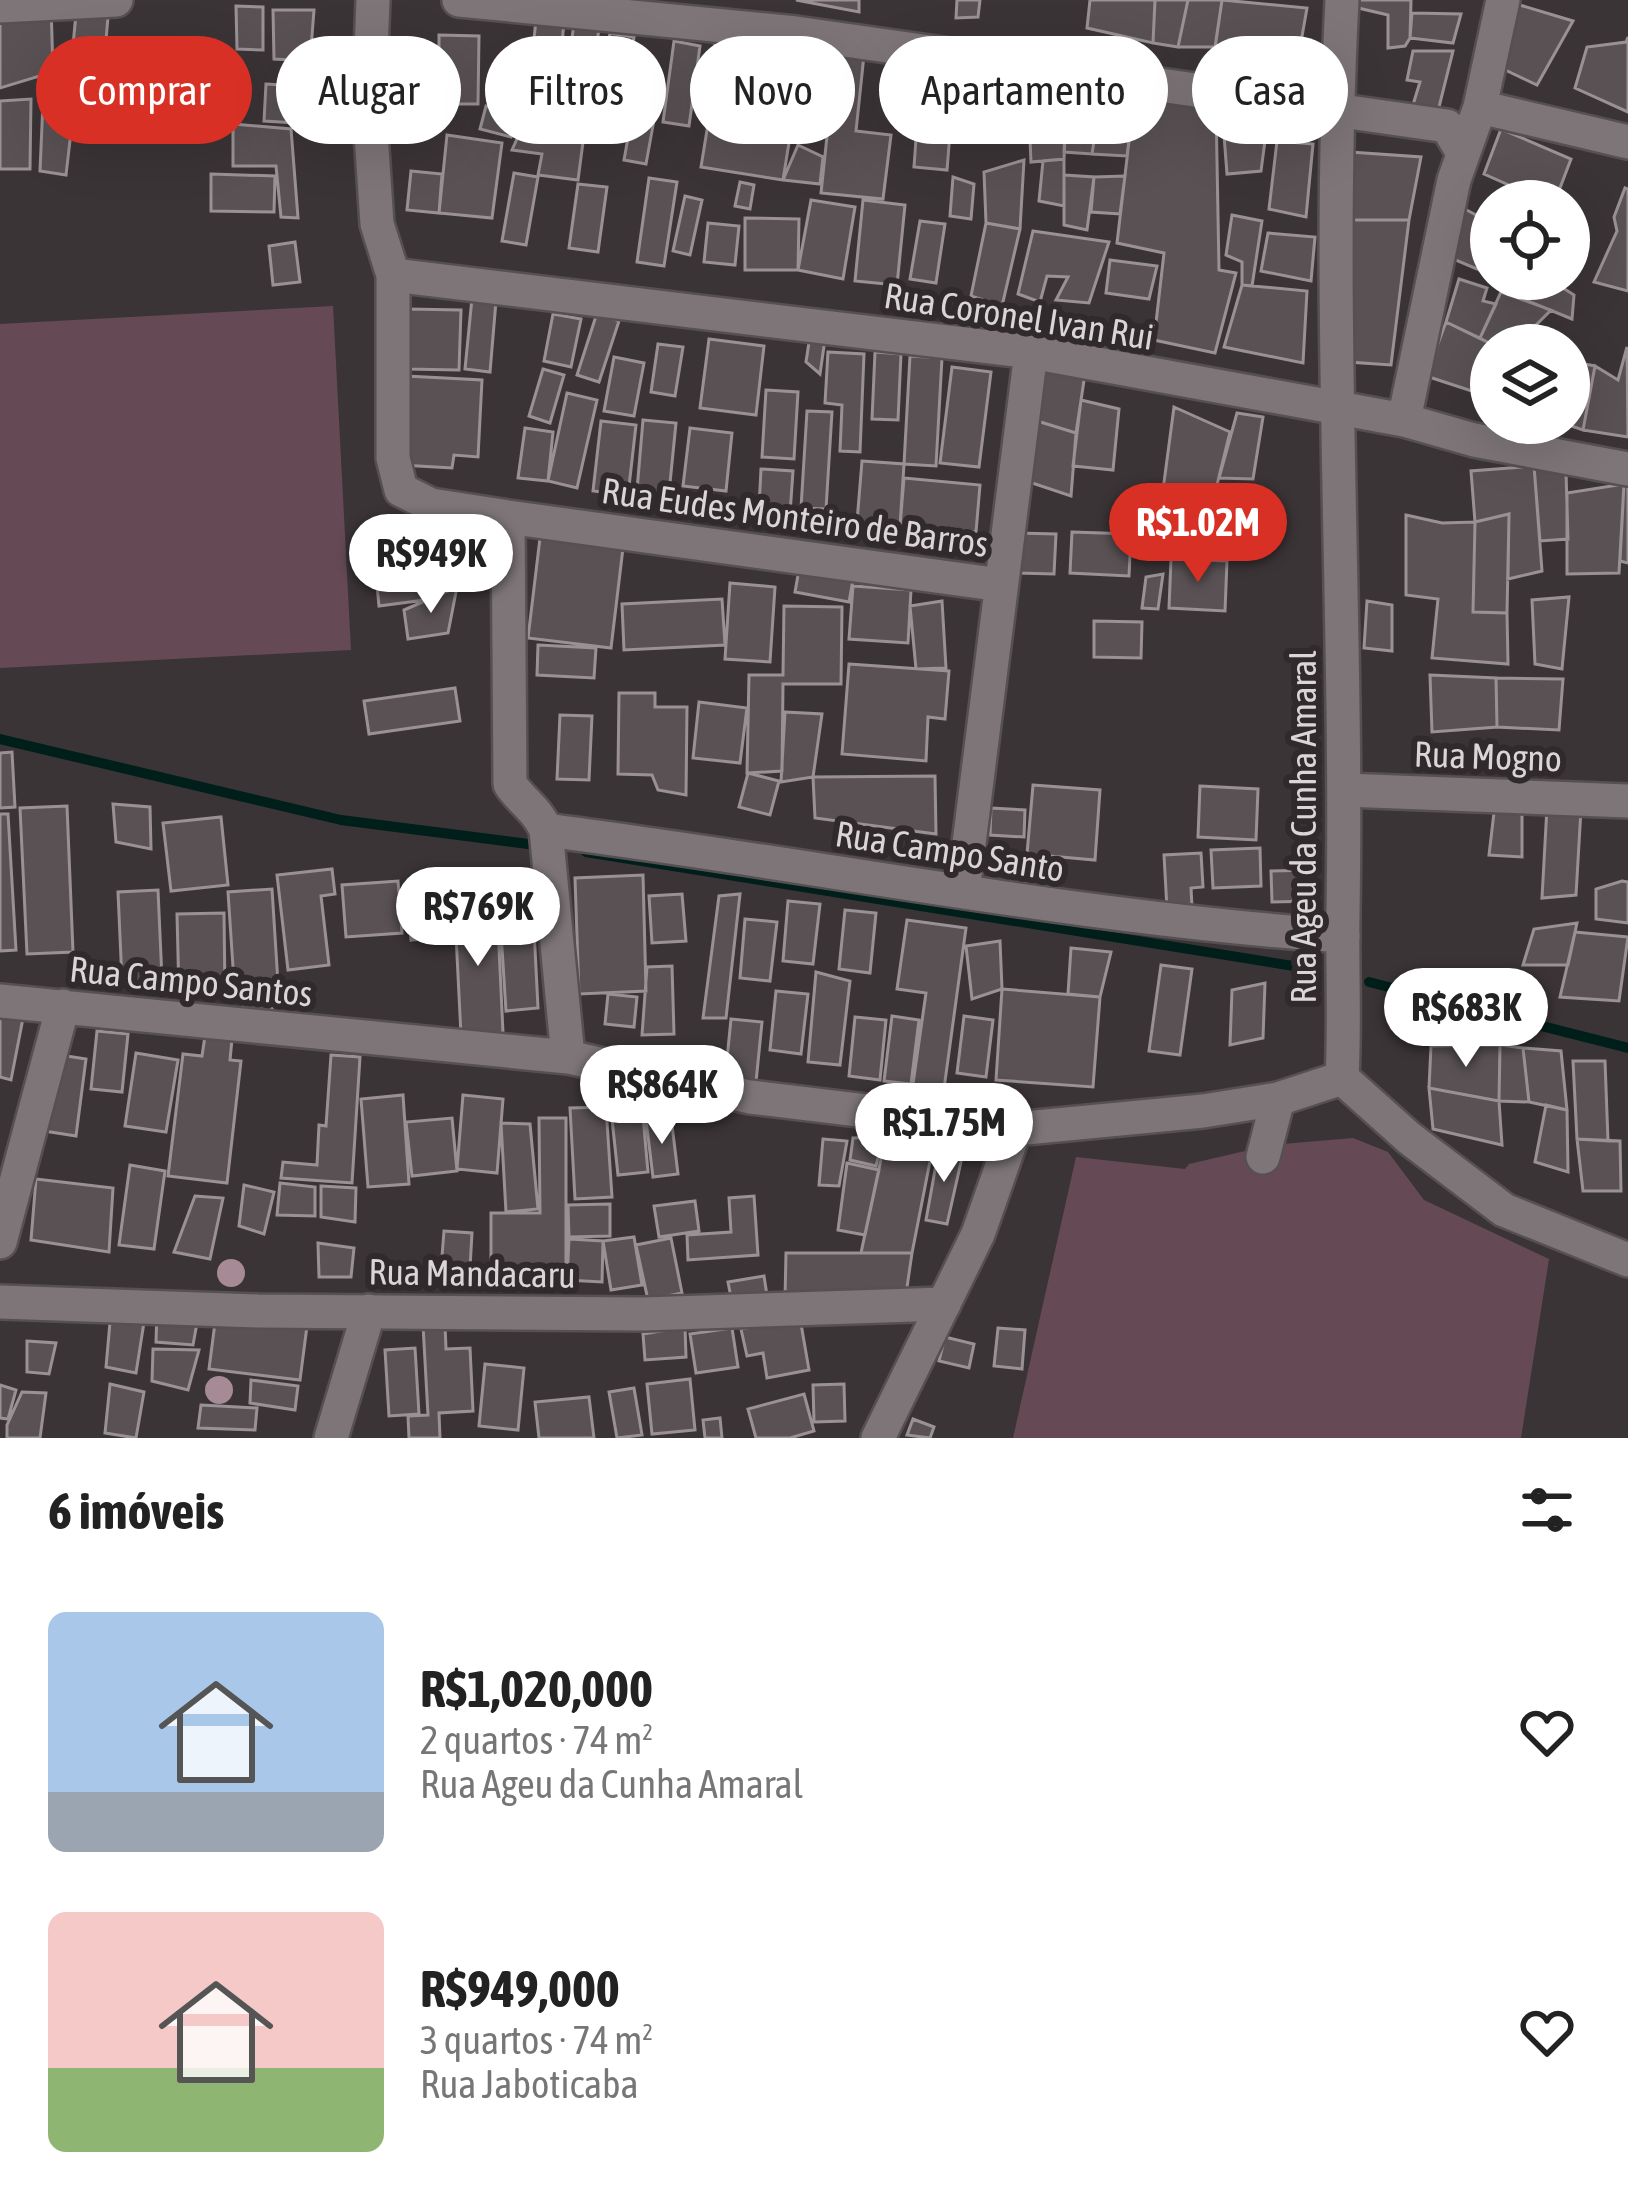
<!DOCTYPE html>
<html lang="pt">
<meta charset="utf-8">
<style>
:root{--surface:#fff;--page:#f6f6f6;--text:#222;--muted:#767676;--accent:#d93025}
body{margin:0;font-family:"Asap Condensed",sans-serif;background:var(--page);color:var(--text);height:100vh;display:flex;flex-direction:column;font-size:45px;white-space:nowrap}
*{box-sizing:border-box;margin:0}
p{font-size:39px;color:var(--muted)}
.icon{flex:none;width:66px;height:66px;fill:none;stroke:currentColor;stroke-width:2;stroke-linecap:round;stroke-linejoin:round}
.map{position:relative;height:1438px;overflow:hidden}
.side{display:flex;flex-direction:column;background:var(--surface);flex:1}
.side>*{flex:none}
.top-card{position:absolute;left:36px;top:36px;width:1557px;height:108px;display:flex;gap:24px}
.buttons{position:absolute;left:1470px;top:180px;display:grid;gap:24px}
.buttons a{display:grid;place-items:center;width:120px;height:120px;border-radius:50%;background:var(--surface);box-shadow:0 12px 48px #0002;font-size:60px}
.price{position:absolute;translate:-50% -102px;padding:0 27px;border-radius:42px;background:#fff;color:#222;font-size:39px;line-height:78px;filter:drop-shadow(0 3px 6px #0008)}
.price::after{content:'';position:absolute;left:50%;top:72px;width:36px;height:27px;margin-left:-18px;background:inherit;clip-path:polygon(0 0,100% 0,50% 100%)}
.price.on{background:var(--accent);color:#fff}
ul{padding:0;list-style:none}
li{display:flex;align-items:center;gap:36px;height:300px;padding:0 48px}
li span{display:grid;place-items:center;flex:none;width:336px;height:240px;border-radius:18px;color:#555}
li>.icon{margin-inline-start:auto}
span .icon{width:144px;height:144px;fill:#fffc;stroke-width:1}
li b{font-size:51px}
h2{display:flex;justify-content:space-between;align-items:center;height:144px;padding:0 48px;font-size:51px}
.tag{padding:0 42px;border-radius:54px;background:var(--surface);box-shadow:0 12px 48px #0002;font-size:42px;line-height:108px}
.tag.on{background:var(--accent);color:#fff}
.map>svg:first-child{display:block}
.green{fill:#654a56}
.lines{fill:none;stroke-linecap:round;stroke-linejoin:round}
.stream{stroke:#001f1a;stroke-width:10}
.building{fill:#595154;stroke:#9a9195;stroke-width:3}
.minor-casing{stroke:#565052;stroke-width:38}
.tertiary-casing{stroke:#565052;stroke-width:38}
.minor{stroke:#7d7578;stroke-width:33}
.tertiary{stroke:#7d7578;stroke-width:33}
.tree{fill:#a68a96}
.labels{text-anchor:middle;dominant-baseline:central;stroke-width:12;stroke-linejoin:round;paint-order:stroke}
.street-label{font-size:36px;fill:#dad5d7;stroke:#312a2d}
</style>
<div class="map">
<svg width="1628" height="1438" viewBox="0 0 1628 1438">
<rect width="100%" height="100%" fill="#3b3437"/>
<!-- green -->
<path class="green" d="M333,306L351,650L0,668V324Z
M1353,1138L1388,1152L1424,1200L1549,1259L1521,1438H1013L1076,1157L1185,1169L1189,1164L1271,1145Z"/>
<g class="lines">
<!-- stream -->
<path class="stream" d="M0,739L341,820L544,846
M586,852L1312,969
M1369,982L1628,1048"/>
</g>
<!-- building -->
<path class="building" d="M796,0H859V12Z
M957,0H980L978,17L956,18Z
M1090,0H1155L1153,43L1087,28Z
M1155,0H1188L1178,47L1153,43Z
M1188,0H1222L1215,47H1178Z
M1222,0L1307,8L1296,70L1213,62Z
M1355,0H1411L1410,38L1405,46L1388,48V15L1354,7Z
M77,3L108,17L104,63L90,90L69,88Z
M1513,3L1573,21L1537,85L1499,67Z
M51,4L53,72L0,88V6Z
M236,6L263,7V50L237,49Z
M273,10H314L310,61L274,59Z
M1412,13L1461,14L1453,43L1410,38Z
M536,20L564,23L559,71L531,67Z
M574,24L599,29L594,61L569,58Z
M610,33L634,37L625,95L600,91Z
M439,35L479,36L478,104H439Z
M1628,37V112L1575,88L1587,47L1626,42Z
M674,41L700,46L689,126L663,122Z
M715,43L751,48L741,120L705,115Z
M813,49L864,55L856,131L891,135L883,199L821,193L830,108L806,105Z
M1413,51H1453L1438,111L1412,108L1420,82L1407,80Z
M904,66L955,71L947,170L914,167L917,125L899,124Z
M114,68L153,72L150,106L110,102Z
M565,70L592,74L578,180L538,175L542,154L512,150L526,119L559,110Z
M640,71L662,76L646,164L624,160Z
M1103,83L1134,99L1127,156L1092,154Z
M1103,83L1092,154L1064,152L1066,114L1076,84Z
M266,84L331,88V125L264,121Z
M530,84L548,86L545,112L527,110Z
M757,93L796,99L783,180L701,167L708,124L751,131Z
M31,99L30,169H0V101Z
M1134,99L1216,107L1219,270L1236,273L1215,353L1154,340L1164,253L1117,243Z
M43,102L74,106L66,175L40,171Z
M486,106L518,115L511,137L480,129Z
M1222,109L1268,118L1261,171L1227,174Z
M1066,114L1064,159L1031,162L1029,117Z
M233,124L291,129L298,218L281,217L276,166H233Z
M1501,129L1571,159L1555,201H1545L1484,174Z
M447,135L502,143L492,218L439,213Z
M1277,141L1313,144L1306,217L1269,209Z
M798,145L823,157L820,184L783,180Z
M1350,152L1421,157L1409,220H1343Z
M1064,159V206L1039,201L1043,161Z
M1024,160L1020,229L986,223L984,172Z
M411,171L442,174L439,213L407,210Z
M514,173L538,177L526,245L502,241Z
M211,174L275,176L274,212L211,211Z
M1064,175L1094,177L1087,230L1064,225Z
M1125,176L1120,214L1091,212L1094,177Z
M953,177L974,184L971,219L950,216Z
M649,178L677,182L664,266L637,262Z
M740,182L754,185L750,209L735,206Z
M578,184L607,187L598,252L569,248Z
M1625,188L1628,189V291L1594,282L1617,231L1614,217Z
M685,196L702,200L690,255L673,251Z
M811,200L855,207L843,279L798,270Z
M863,200L905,205L897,285L855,281Z
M1461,207L1491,223V275L1446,256Z
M1232,215L1262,221L1252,286L1242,285V262L1226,255Z
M745,218L799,219L798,270H745Z
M1343,220H1409L1391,365L1348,362Z
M920,221L945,224L936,283L910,279Z
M708,223L739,226L735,265L704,262Z
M986,223L1020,229L1002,306L971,296Z
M1033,231L1109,242L1089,303L1056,300L1068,277L1047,276L1040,302L1018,294Z
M1268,233L1315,237L1311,281L1261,271Z
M295,242L300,282L273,285L269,246Z
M1110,260L1157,266L1149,299L1106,293Z
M1459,279L1487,288L1483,301L1496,304L1480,338L1446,322Z
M1527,279H1549L1574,295L1572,319L1516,296Z
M1242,285L1307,291L1303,363L1224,347Z
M1501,292L1551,310L1533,328L1543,333L1537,345H1493L1480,338Z
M472,298L496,301L490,372L465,369Z
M407,309L461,310L459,370L406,369Z
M597,313L619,321L599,382L577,375Z
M553,314L581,319L571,367L544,361Z
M1446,322L1493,345L1487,396L1426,376Z
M810,336L825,339L820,374L806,362Z
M709,339L764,346L756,415L700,408Z
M658,344L683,347L675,396L651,392Z
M1627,347L1628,437L1583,430L1595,366L1618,380Z
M828,352L864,354L860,452L840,451L842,405L825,403Z
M875,352L901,354L898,420L872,419Z
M910,356L942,358L936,466L904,464Z
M614,357L644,363L634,416L604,411Z
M1569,361L1595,366L1583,430L1563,423H1569Z
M952,367L991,372L979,467L940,463Z
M1044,367L1085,374L1076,433L1034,420Z
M543,369L564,375L550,423L529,416Z
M406,376L482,380L478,457L454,455L452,468L401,465Z
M766,390L798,392L794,459L762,457Z
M567,393L597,400L577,488L548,481Z
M1081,400L1119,409L1113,470L1073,466Z
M1174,407L1230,432L1211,509L1161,505Z
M807,411L832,412L826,509L801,508Z
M1237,413L1263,417L1253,479L1219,478Z
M643,420L676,423L669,493L637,490Z
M1034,420L1076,433L1071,496L1029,482Z
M601,421L636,425L628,495L593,491Z
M1518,423H1546L1542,434Z
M525,428L553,432L548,481L518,478Z
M690,428L732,433L726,491L683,486Z
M862,461L904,464L900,526L857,522Z
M1534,466L1542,571L1508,579L1509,514L1475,522L1471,471Z
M1534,466L1566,472L1568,539L1540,541Z
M761,469L793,471L789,528L758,527Z
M904,478L980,485L976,532L900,526Z
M1624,484L1619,573L1567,574V493Z
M1624,484L1628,485V563L1620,561Z
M1509,514L1507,613L1473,612L1475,522Z
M1406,515L1442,523L1475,522L1473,612L1507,613L1508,664L1432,658L1438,599L1406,595Z
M438,518L444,583L428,585L424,541L373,545L372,523Z
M1072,532L1131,534L1129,576L1070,573Z
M1016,533L1056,534L1054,574L1015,573Z
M540,538L623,548L611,648L528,638Z
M424,541L432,599L379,606L373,545Z
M1171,559L1227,561L1225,611L1169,608Z
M800,564L854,574L849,602L795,592Z
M1163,574L1158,609L1142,608L1146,577Z
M730,583L775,587L770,662L725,659Z
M853,586L911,590L908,643L849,639Z
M457,587L448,633L408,639L404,610Z
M1569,597L1562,669L1535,664L1532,600Z
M722,599L725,645L624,650L622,604Z
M942,601L946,668L916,669L910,606Z
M1367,601L1392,605V651L1364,648Z
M784,606L842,607L841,684H783L782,771L747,773L749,675H783Z
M1094,621L1142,622L1141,658L1094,657Z
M538,645L596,648L594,678L537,675Z
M849,664L949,671L945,719L928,717L926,761L842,754Z
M1430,675L1496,678L1497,727L1432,732Z
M1496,678L1563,679L1559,730L1497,727Z
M455,688L460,721L369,734L364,701Z
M619,693H655V707H687L686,795L658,790L652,775L618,774Z
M699,702L747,708L740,763L693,758Z
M785,712L822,714L813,777L781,782Z
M560,715L592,716L589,780L557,779Z
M12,752L15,807L0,808V753Z
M748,773L779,781L770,815L739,807Z
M935,776L936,834L815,818L813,777Z
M1033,785L1100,790L1095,860L1027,854Z
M1200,786L1258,789L1256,840L1198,837Z
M113,804L150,807L151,849L116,842Z
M1495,804L1522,808V857L1489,855Z
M67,806L73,952L27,954L20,808Z
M1547,807L1581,809L1576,895L1542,898Z
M991,808L1025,810L1024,837L990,835Z
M0,814H8L16,950L0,951Z
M221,817L228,885L171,891L163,823Z
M1260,848L1261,886L1213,888L1211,850Z
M1201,853L1203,887L1191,888L1192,907L1167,909L1164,855Z
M332,869L335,894L321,896L329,965L288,970L277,875Z
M1316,870L1317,901L1272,902L1271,871Z
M643,875L646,991L579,994L575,878Z
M398,881L402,933L346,937L342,885Z
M1622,881L1628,882V923L1596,919V889Z
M448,882L454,936L411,940L406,886Z
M272,889L278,983L271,1013L244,1015L243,996L235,997L228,892Z
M158,890L162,979L140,985L122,981L118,892Z
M481,894L483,927L498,926L503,1033L461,1035L454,895Z
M682,894L686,941L652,943L649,896Z
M740,894L726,1018H703L719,896Z
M788,901L820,904L813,964L783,961Z
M845,910L876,913L870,973L839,969Z
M224,913L225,994H179L177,914Z
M745,919L777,922L770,981L740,978Z
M907,920L966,928L943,1096L912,1091L926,993L897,989Z
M1577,923L1568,965H1523L1534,929Z
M534,929L538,1008L506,1011L501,932Z
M1575,932L1628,937L1619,1001L1560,997Z
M1000,941L1002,989L972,999L966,946Z
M1071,948L1111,952L1100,997L1068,994Z
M1161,965L1192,969L1180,1055L1149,1051Z
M672,966L674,1034L642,1035L647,967Z
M816,972L850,981L840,1065L808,1062Z
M1265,983L1263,1038L1230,1045L1232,990Z
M1002,989L1100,997L1093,1087L996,1080Z
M776,991L808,994L801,1054L770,1050Z
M608,994L637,997L634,1027L605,1024Z
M0,1007L25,1008L11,1080L0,1077Z
M892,1016L919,1020L911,1084L884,1081Z
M964,1016L993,1020L986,1077L957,1073Z
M855,1017L886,1020L880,1080L849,1076Z
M731,1019L762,1022L756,1082L725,1079Z
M97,1031L128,1034L122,1092L91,1089Z
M205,1036L232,1039L230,1060L241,1061L227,1183L168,1176L183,1054L202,1056Z
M1500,1045L1499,1101L1429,1088L1431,1046Z
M1500,1045L1523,1048L1529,1102L1499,1101Z
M1523,1048L1561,1051L1567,1110L1529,1102Z
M136,1053L178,1060L166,1132L125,1126Z
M54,1054L86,1059L76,1136L44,1131Z
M331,1055L360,1057L352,1183L281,1178L283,1162L317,1165L319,1125L326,1126Z
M1573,1061H1605L1608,1141L1577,1139Z
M1429,1088L1499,1101L1502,1145L1433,1129Z
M403,1095L409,1184L368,1187L361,1099Z
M463,1095L503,1099L497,1173L457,1169Z
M1546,1105L1567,1110L1568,1172L1535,1162Z
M606,1107L612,1197L575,1199L570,1108Z
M643,1116L648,1172L618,1175L612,1119Z
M671,1117L678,1174L653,1177L646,1120Z
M452,1118L457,1171L412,1176L406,1122Z
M539,1118H566V1279H529V1286L491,1287V1213H540Z
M501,1123L530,1124L538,1209L506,1212Z
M883,1137L876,1166L850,1160L853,1138Z
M823,1139L847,1141L839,1186L819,1185Z
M1577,1139L1620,1141L1621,1191H1583Z
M884,1145L932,1151L912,1253H861Z
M939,1148L963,1153L947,1224L926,1220Z
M847,1163L879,1170L865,1235L838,1230Z
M130,1165L165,1171L154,1249L119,1245Z
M36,1179L113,1188L109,1252L31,1240Z
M280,1183L315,1187V1216L277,1215Z
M244,1185L274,1192L264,1234L239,1226Z
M321,1186L356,1188L355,1222L321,1217Z
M195,1196L223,1198L210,1259L174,1252Z
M754,1196L758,1255L688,1260L687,1235L731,1232L729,1198Z
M695,1201L699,1231L659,1237L654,1206Z
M610,1204V1236L569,1237L568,1205Z
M444,1231L472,1233L469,1285L440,1282Z
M634,1237L642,1285L611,1290L603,1241Z
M671,1238L682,1293L648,1300L636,1245Z
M569,1239L603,1241L602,1282L567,1280Z
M318,1243L354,1248L351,1277H319Z
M786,1253H912L905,1301L785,1299Z
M764,1276L768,1302L733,1308L728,1282Z
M157,1310L199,1312L193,1345L156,1342Z
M111,1311L145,1316L136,1373L106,1367Z
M216,1315L307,1326L300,1380L209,1369Z
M800,1318L809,1370L767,1378L763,1353L747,1356L741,1329Z
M445,1324L446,1349L470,1348L473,1411L439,1413L440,1438H409L408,1416L428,1415L423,1325Z
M685,1327L686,1357L645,1360L643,1334Z
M732,1328L738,1367L696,1373L690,1334Z
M998,1328L1025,1330L1022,1369L994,1366Z
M945,1337L974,1344L969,1368L939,1361Z
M27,1341L56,1343L49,1374L27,1372Z
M415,1348L419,1414L389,1416L385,1350Z
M153,1349L199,1350L188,1390L152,1381Z
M485,1364L524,1368L518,1430L479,1426Z
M690,1379L695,1430L652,1434L647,1384Z
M251,1380L298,1386L295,1410L250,1403Z
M110,1384L144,1392L136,1438L105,1433Z
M844,1384L845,1421L814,1422L813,1385Z
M0,1385L16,1390L8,1419L0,1418Z
M634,1388L642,1435L617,1438L609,1392Z
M22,1392L46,1393L40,1438H7V1425Z
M804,1394L814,1431L790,1438H756L748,1409Z
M589,1397L594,1438H539L535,1402Z
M201,1405L257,1408L255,1430L198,1428Z
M720,1418L722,1438H705L703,1420Z
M913,1419L934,1427L930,1438L907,1435Z"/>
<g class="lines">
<defs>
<path id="minor" d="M373,0L369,103L377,224L393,275V458L401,490L431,505L508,517L1001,585
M459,0L796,33L1447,126L1463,153
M0,6L116,0
M1480,107L1628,142
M393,275L1031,352L1404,420L1474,440L1628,469
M1404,420L1454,180L1480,107L1503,0
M508,517L510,784C522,802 537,809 546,830L568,1057
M1345,790L1628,801
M546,830C812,864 1075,918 1343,936
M963,891L1031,352
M0,1001L568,1057L750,1097L1015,1129
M1342,1078L1409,1138L1504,1210L1628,1260
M1263,1157L1278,1099
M0,1242L63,1006
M0,1302L258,1311L643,1314L944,1304
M331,1438L369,1311"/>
<path id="tertiary" d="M878,1438L978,1234L1015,1129L1203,1111L1278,1099L1342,1078C1345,1023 1342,969 1343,914C1348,609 1326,305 1342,0"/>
</defs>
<!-- minor casing -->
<use href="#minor" class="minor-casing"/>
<!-- tertiary casing -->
<use href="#tertiary" class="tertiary-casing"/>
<!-- minor -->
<use href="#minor" class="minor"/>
<!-- tertiary -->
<use href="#tertiary" class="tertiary"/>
</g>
<!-- trees -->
<g class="tree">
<circle cx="231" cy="1273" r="14"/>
<circle cx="219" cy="1390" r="14"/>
</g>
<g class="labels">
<!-- street labels -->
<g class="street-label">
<text transform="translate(1019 316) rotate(9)">Rua Coronel Ivan Rui</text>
<text transform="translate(795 517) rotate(8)">Rua Eudes Monteiro de Barros</text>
<text transform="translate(1488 756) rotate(2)">Rua Mogno</text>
<text transform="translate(1303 827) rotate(-90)">Rua Ageu da Cunha Amaral</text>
<text transform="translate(950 851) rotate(9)">Rua Campo Santo</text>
<text transform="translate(191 981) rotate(6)">Rua Campo Santos</text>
<text transform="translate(472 1273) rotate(1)">Rua Mandacaru</text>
</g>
</g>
</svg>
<div class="buttons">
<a><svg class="icon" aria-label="locate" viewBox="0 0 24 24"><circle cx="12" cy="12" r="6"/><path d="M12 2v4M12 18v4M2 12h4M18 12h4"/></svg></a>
<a><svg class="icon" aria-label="layers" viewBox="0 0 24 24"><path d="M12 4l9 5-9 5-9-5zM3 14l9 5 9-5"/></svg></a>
</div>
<b class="price on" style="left:1198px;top:585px">R$1.02M</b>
<b class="price" style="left:431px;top:616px">R$949K</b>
<b class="price" style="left:478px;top:969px">R$769K</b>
<b class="price" style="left:1466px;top:1070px">R$683K</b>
<b class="price" style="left:662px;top:1147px">R$864K</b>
<b class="price" style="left:944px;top:1185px">R$1.75M</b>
<div class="top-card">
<a class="tag on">Comprar</a>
<a class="tag">Alugar</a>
<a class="tag">Filtros</a>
<a class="tag">Novo</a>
<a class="tag">Apartamento</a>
<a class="tag">Casa</a>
</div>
</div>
<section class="side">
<h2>6 imóveis<svg class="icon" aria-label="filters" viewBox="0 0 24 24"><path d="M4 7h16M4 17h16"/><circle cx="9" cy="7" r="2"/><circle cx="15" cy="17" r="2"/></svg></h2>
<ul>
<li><span style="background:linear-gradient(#a9c7e8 75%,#9aa5b1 0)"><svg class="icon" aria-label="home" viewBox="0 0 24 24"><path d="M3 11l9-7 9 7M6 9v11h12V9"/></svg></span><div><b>R$1,020,000</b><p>2 quartos · 74 m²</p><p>Rua Ageu da Cunha Amaral</p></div><svg class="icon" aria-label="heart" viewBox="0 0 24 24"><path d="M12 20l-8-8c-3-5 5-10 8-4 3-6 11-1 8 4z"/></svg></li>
<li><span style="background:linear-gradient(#f6c9c9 65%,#8fb573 0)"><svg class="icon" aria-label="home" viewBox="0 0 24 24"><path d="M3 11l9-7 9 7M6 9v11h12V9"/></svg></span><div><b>R$949,000</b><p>3 quartos · 74 m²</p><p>Rua Jaboticaba</p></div><svg class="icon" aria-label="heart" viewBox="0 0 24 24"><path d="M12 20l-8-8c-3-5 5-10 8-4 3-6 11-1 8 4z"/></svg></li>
</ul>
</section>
